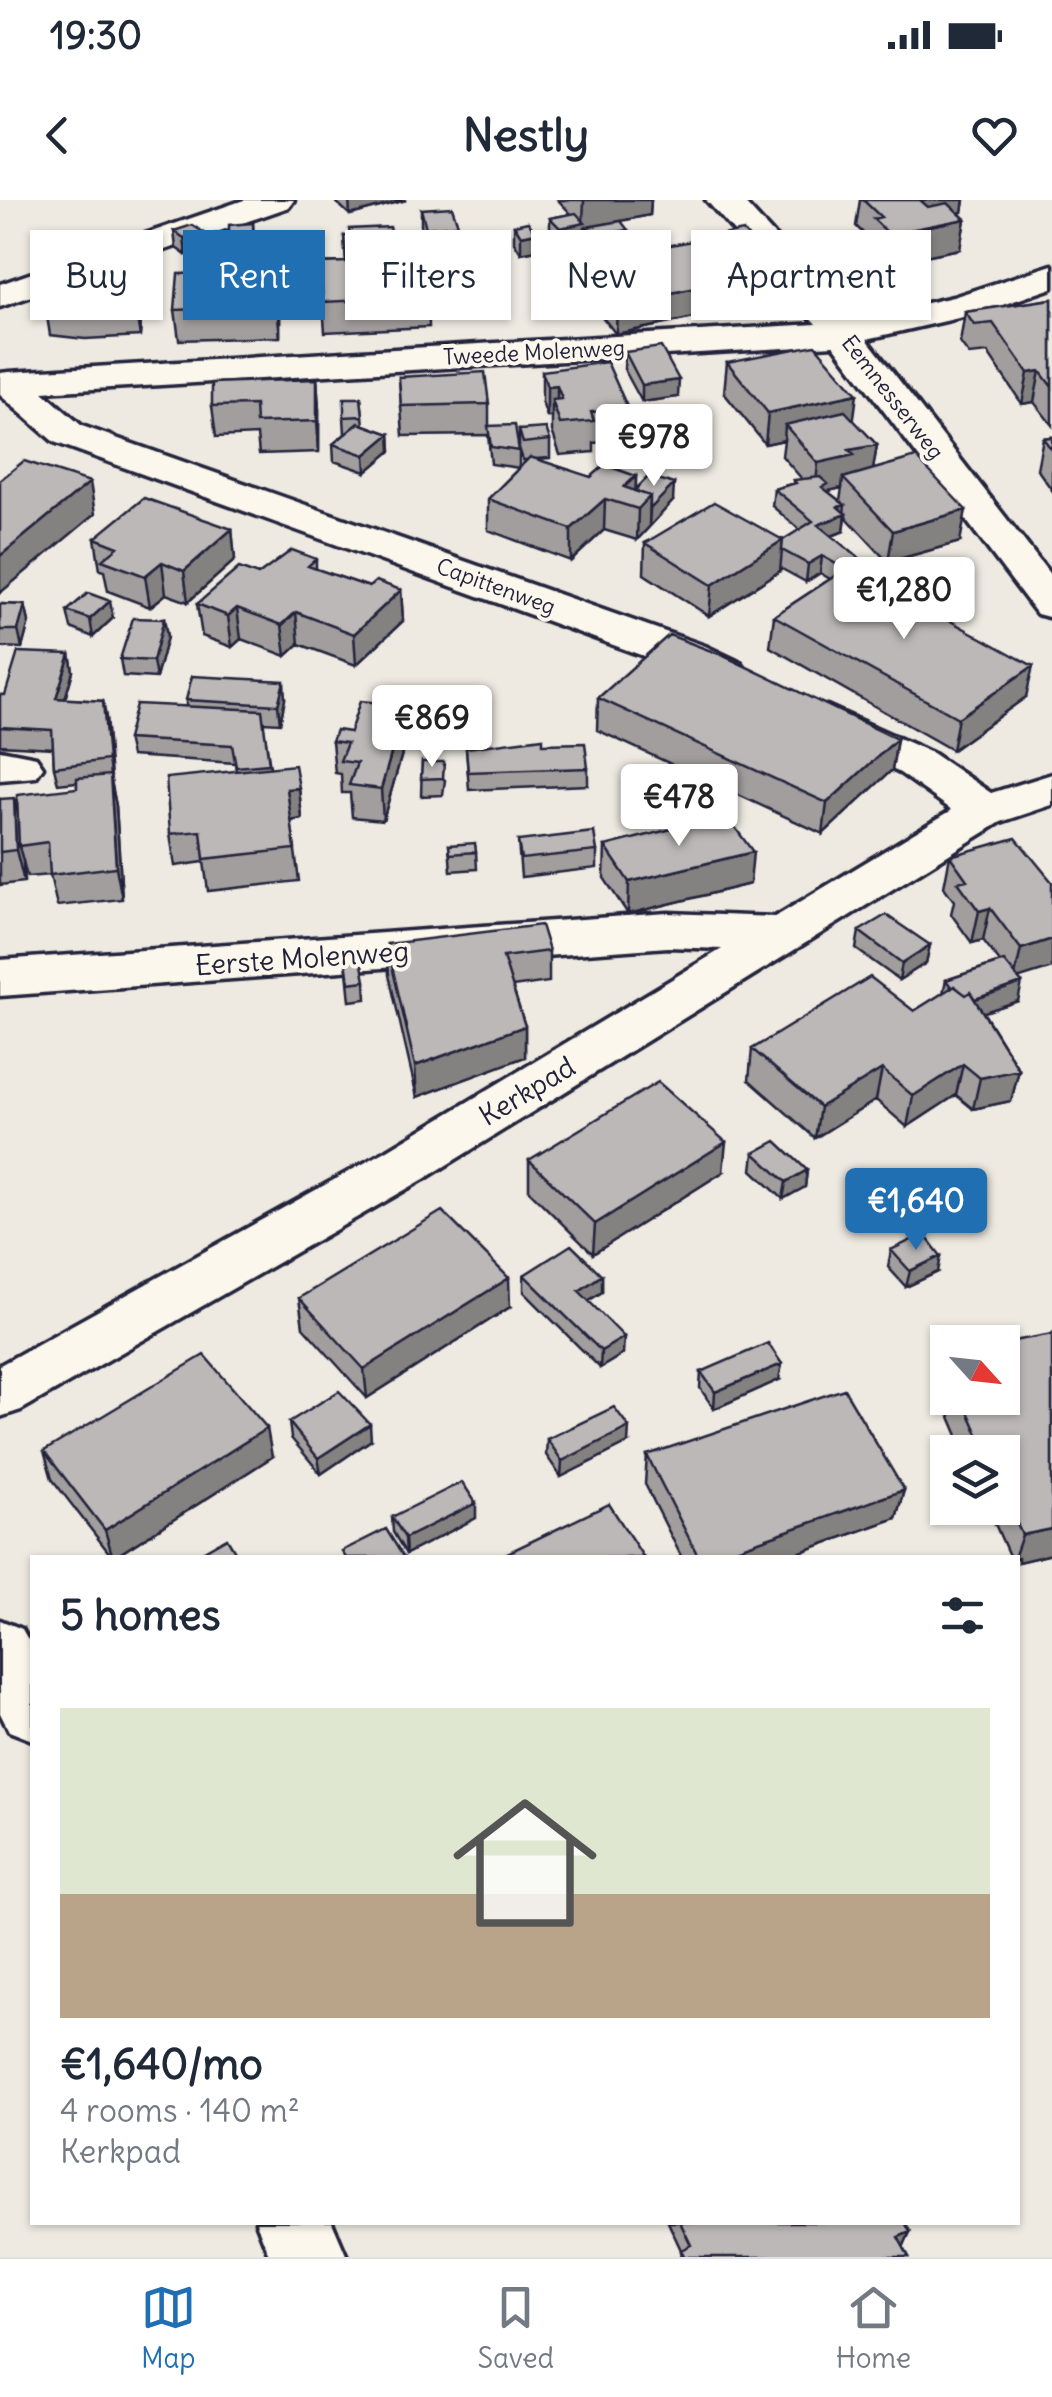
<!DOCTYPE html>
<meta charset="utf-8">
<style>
:root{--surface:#fff;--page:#f6f6f7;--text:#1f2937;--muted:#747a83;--line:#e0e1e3;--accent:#1f6fb2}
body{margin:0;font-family:Delius,sans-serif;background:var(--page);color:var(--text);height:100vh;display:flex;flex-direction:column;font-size:38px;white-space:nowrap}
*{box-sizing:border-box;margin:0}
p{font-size:32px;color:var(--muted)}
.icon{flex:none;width:55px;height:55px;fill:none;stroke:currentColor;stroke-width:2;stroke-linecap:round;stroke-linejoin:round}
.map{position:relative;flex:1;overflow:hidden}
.details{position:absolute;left:30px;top:1355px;width:990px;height:670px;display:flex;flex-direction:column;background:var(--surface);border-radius:0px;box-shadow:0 2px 8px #0004}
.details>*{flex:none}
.banner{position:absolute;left:30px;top:30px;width:992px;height:90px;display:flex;gap:20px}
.needle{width:65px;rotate:117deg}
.tools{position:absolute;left:930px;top:1125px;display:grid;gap:20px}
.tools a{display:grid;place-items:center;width:90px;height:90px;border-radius:0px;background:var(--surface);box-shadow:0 2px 8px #0004;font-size:50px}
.price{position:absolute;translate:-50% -85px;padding:0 22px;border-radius:10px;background:#fff;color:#222;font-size:32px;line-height:65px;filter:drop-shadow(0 2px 5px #0008)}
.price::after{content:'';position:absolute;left:50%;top:60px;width:30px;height:22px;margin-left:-15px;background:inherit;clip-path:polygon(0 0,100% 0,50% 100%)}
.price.current{background:var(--accent);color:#fff}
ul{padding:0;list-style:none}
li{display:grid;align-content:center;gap:20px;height:530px;padding:0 30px}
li+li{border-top:2px solid var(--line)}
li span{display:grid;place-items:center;height:310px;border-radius:0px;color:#555}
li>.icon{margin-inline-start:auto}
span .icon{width:180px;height:180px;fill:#fffc;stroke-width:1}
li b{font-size:42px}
h2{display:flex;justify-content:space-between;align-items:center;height:120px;padding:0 30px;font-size:42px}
.tag{padding:0 35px;border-radius:0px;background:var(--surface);box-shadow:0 2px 8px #0004;font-size:35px;line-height:90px}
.tag.current{background:var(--accent);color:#fff}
.status{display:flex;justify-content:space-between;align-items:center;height:70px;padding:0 50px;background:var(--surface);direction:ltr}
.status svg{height:28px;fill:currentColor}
header{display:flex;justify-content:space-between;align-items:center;height:130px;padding:0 30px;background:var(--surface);font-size:45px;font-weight:700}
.tab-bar{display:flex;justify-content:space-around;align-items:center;height:140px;border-top:2px solid var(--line);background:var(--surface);font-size:28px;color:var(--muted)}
.tab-bar a{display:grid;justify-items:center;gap:5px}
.tab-bar .current{color:var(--accent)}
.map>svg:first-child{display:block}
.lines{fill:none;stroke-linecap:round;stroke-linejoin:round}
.minor-casing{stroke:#22223b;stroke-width:7}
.minor{fill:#fbf7ec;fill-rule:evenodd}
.wall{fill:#a29e9e;stroke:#22223b;stroke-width:2.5;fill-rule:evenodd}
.shaded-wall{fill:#848181;stroke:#22223b;stroke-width:2.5}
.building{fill:#bcb8b8;stroke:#22223b;stroke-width:2.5}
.labels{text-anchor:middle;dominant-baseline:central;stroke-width:8;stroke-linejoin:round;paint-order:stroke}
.far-street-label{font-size:22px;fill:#22223b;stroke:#fbf7ec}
.street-label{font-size:28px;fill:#22223b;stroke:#fbf7ec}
</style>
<div class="status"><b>19:30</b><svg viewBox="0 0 49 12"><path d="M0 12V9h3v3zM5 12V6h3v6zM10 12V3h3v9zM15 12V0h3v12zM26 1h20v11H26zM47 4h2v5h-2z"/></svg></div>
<header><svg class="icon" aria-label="back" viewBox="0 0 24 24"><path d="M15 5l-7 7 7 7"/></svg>Nestly<svg class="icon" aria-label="heart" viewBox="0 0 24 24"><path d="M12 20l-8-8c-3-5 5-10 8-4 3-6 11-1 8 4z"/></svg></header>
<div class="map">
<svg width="1052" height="2057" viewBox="0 0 1052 2057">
<rect width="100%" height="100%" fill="#eeeae2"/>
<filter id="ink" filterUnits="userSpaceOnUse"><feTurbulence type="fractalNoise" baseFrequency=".01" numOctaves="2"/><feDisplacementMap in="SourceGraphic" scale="20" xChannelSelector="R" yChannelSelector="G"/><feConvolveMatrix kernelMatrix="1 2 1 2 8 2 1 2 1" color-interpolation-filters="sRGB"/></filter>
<g filter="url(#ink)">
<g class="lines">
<defs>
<path id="minor" d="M244,0H294L289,7L0,107V84Z
M706,0H742L852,120L953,97L1052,65V88L976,114L867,139L1052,377V418L1037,414L834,145L43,192L82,226L705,446L741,463L748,473L741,483L726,486L54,242L0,195V173L9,172L816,124Z
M827,506L932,553L991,593L1052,574V605L1001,622L424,979L21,1210L0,1217V1165L386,951L722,749L668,747L0,796V760L668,713L775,717L952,610L900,573L811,530L805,520L811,510Z
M0,550L36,557L43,567L36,577L0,580Z
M0,1420L22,1429L32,1447V1540L9,1531L0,1513Z
M256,2022H332L347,2057H270Z"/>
</defs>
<!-- minor casing -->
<use href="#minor" class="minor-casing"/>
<!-- minor -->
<use href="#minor" class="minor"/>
</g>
<!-- wall -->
<path class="wall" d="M334,0H406L350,15Z
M558,0H651L650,15L621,21L627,47L593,53L587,44V28H585V39L560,45L550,34V18L571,14Z
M860,0H964L962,12L959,13L965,19L960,49L885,64L869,48L870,40L856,26Z
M421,9L458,25V42L426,44L421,26Z
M253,23L255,64L280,92V137L179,140L175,110L207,73L205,56L229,36Z
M514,25L536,33V50L521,53L514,42Z
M174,31L203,32L205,49L186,55L176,48Z
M344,36L396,53L397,60L428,97L429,127L325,132L320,63L346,62Z
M583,62L776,101L616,134L583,93Z
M155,70L159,101L158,116H141L140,136L85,139L50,135L45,104L69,83Z
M454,78L497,100L498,116L461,120L454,95Z
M1052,99V225L1034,202L1022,204L988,153L969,155L960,143L965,112Z
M625,152L678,197L642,202L624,169Z
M727,162L854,221L877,245L873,269L960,342L888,362L846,317L844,331L832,336L866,364L865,374L1026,497L952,550L770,447L774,416L830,379L820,373L806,382L780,368V371L709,416L644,374L645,343L783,340L800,330L772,306L774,289L794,283V280L802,279L782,256L784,240L765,244L724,193ZM842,288L840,301L827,291Z
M542,171L628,209L627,240L594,243V252L560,255L552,231V217H547L542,202Z
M399,177L489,204V226L519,251V268L527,260H523L519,248V230L550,240V258L535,259L591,277L636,276V289L673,301L637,340L604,330L571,361L488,330V299L519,268L491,264L488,235L403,236Z
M317,179L319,210V252L259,254L257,235L216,237L212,206Z
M361,198L364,225L390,234L391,251L366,272L334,261L333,244L345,234L344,217Z
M1052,237V290L1037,269L1043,238Z
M232,329L235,360L188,402L166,394L150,407L108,391L104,371L100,370L95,338Z
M316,359V369L369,387L401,390L403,421L356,465L299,444L286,456L241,439L232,447L202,436L197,404L258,375Z
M0,404L25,405L29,422L22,448L0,447Z
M67,411L113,418L93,437L71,428Z
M164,419L167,437L156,478L123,476L120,459Z
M70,454L73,471L65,499L103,501L106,518L110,577L116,606L122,699L57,706L50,675L27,677L23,661L24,682L0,685V599L18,613L77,588V582L58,584L54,567L53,548L0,545V495H5Z
M598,498L897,539L892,570L823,634L597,530Z
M285,499L280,523L263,522L270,567L299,588L302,619L291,621L299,681L208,691L204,662L175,666L170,634L236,571L235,563L131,556L127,539L186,506V500Z
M350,532L407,536L383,620L352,617L350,593H342L341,574L335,573L332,541Z
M543,544L588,568V585L469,590L466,548Z
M422,562L445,580L443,595L421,596Z
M518,641L597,651V668L521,677Z
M449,645L476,652L477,669L451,671Z
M605,646L750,684L628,714L604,678Z
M950,656L1052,682L1018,778V801L983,812L1019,870L1011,901L973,909L956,895L907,927L876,900L815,938L749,880L752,849L914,811L943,793L946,780L1000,762L983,740L972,743L951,714L954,701L944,687Z
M859,731L930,745L926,763L899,780L856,749Z
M387,744L549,751V782L512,787L525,826V857L417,897L389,775Z
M346,761L365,781L366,799L350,801Z
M754,953L807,970L805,987L783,999L752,970Z
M529,960L723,972L593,1054L529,991Z
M891,1050L938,1072L906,1087L888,1067Z
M524,1075H602V1092L588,1101L623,1154L600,1168L524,1092Z
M299,1098L510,1107L367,1198L303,1127Z
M1052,1134V1354L1018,1362V1358H1010L988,1308H1002V1252H965L936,1184L943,1155L948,1154V1198H1002Z
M701,1172L779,1180L714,1209L700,1188Z
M289,1222L371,1240L321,1274L291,1238Z
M547,1239L628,1243L561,1277L546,1255Z
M44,1251L272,1257L113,1358L52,1279Z
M647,1255L904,1290L896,1318L784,1358H682L645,1284Z
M392,1317L476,1318L406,1354L393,1332Z
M668,2022H905L910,2032L903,2047L909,2057H680L681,2050Z"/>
<!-- shaded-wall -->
<path class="shaded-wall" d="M349,0H406L350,15Z
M584,0H651L650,15L585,28V39L560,45V28L583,23Z
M912,0H964L962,12L909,23Z
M965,19L960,49L885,64L889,34Z
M628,30L627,47L593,53V36Z
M203,32L205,49L186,55L184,38Z
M536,33V50L521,53V36Z
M277,62L280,92V137L277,106Z
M155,70L159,101L158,116L154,85Z
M779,71L776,101L616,134L617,104Z
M137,86L141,116L140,136L135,106Z
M1040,171L1034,202L1022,204L1028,173Z
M317,179L319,210V252L317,221Z
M679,180L678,197L642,202V185Z
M557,186V214L552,200V217H547V187Z
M857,194L853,225H785L784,240L765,244L768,213Z
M390,234L391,251L366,272L365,255Z
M877,245L872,276L843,278L842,288L815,294L818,263L849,250Z
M636,276L635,305L624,287Z
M90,282L95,314L0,393V356Z
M674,284L673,301L649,327L650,309Z
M650,296L649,327L637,340L638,309Z
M605,299L604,330L571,361V329Z
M845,305L844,315L846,314L844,331L816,342L818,325L838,307Z
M966,310L960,342L888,362L893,331Z
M232,329L235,360L188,402L184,371Z
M783,340L780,371L709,416L712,385Z
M822,356L820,373L806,382L808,364Z
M162,362L166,394L150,407L145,376Z
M866,364L864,381L852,373Z
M401,390L403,421L356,465L354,434Z
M110,401L113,418L93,437L90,419Z
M25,405L29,422L22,448L18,430Z
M237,408L241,439L232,447L228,416Z
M296,412L299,444L286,456L282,425Z
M164,419L167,437L156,478L153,461Z
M70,454L73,471L60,516L56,498Z
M1033,466L1026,497L952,550L958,518Z
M284,481L285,499L280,523L278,505Z
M103,501L106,518L111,577L108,560Z
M405,505L407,536L383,620L381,589Z
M897,539L892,570L823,634L827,603Z
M110,575L116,606L122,699L116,667Z
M299,588L302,619L290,621L287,589Z
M14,598L22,629L19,646L23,661L24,682L16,650Z
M753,652L750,684L628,714L629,682Z
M990,708L983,740L972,743L979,711Z
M1052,739V768L1014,780L1021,749Z
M930,745L926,763L899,780L902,763Z
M1022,783L1018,801L960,820L964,803Z
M525,826V857L417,897L415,866Z
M963,864L956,895L907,927L913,896Z
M882,869L876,900L815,938L820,907Z
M1019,870L1011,901L973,909L980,878Z
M726,942L723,972L593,1054L595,1024Z
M807,970L805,987L783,999L786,982Z
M941,1056L938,1072L906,1087L910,1071Z
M602,1075V1092L578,1107L579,1091Z
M509,1078L510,1107L367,1198L364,1169Z
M624,1137L623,1154L600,1168L601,1151Z
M782,1164L779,1180L714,1209L715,1192Z
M370,1224L371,1240L321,1274L318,1258Z
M629,1227L628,1243L561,1277L562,1261Z
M267,1228L272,1257L113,1358L105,1330Z
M904,1290L896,1318L784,1358H710Z
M476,1303V1318L406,1354L405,1338Z
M1052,1329V1354L1018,1362V1358H1014L1022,1335Z
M910,2032L902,2050L898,2037Z"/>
<!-- building -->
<path class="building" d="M863,0H920L928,7L948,3L965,19L889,34L873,19L881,17Z
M452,7L458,25L426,28L421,9Z
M576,13L585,23L560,28L550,18Z
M621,21L628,30L593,36L587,27Z
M528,22L536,33L521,36L514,25Z
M253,23L254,55L205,56V37L229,36V25Z
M192,25L203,32L184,38L174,31Z
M390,27L396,53L382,54V60L423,59L428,97L323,102L320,63L346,62L344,36H350L349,29Z
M743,31L779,71L617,104L583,62Z
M277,62V106L175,110L178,74L209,73V68Z
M155,70L154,85L137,86L135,106L80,109L45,104L48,83H69L70,71Z
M490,75L497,100L460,103L454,78Z
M1052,99V187L1040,171L1028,173L993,123L974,125L965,112Z
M815,145L857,194L768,213L727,162Z
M661,147L679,180L642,185L625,152Z
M607,162L628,209L591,212L594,221L560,224L552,200L562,199L557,186L547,187L542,171Z
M485,172L489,204L401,206L399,177Z
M317,179V221L256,223L255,205L212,206V183Z
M344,198H361L363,216L344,217Z
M845,211L877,245L849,250L854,255L818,263L785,225Z
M359,223L390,234L365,255L333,244Z
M515,225L519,251L491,247L488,226Z
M546,228L550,240L523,243L519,230Z
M1052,237V250L1043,238Z
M530,257L591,277L605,265L636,276L624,287L650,296L638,309L605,299L571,329L488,299Z
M916,257L966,310L893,331L843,278Z
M24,261L90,282L0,356V280Z
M649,276L674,284L650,309V296L634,291Z
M820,277L828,284L822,287L845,305L838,307L846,314L818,325L866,364L857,370L850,366L845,369L822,356L808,364L782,350L783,340L813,321L774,289L796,283L794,280Z
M144,298L232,329L184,371L162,362L145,376L102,360L118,347L95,338Z
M714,302L783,340L712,385L645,343Z
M292,350L316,359L308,366L369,387L376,381L401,390L354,434L296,412L282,425L237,408L228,416L197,404L239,368L258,375Z
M850,366L1033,466L958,518L774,416Z
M88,393L110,401L90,419L67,411Z
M0,404L25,405L18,430H0Z
M133,418L164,419L153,461L120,459Z
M669,435L722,455L897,539L827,603L598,498Z
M18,452L70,454L56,498L103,501L108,560L54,567L52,530L0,527V495H5Z
M192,476L284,481L278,505L186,500Z
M360,501L405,505L381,589L349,585L357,563L340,561L347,543L332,541L336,530L350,532Z
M136,504L262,510L269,564L236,567L232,545L127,539Z
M543,538V544L585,543L588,568L468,572L466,548Z
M422,562H444L443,578L421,579Z
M295,565L299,588L287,589L295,649L204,659L201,631L170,634L166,578Z
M110,575L116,667L50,675L48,642L19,646L17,595L77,588V578Z
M14,598L16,650L0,652V599Z
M726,615L753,652L629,682L605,646Z
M594,632L597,651L521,659L518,641Z
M1016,638L1052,682V739L1021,749L990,708L979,711L958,682L967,680L950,656Z
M475,643L476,652L450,654L449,645Z
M886,715L930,745L902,763L859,731Z
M541,725L549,751L503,757L525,826L415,866L387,744Z
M361,759L365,781L349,783L346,761Z
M1004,761L1022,783L975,799L970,792L966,795L954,786L952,788L946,780Z
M870,777L914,811L954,786L966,795L970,792L1019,870L980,878L963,864L913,896L882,869L820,907L752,849Z
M658,882L726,942L595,1024L529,960Z
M776,941L807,970L786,982L754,953Z
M442,1011L509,1078L364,1169L299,1098Z
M924,1034L941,1056L910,1071L891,1050Z
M571,1045L602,1075L579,1091L624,1137L601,1151L524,1075Z
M1052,1134V1329L1022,1335L1002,1291V1252H986L962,1198H1002V1143Z
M768,1143L782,1164L715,1192L701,1172Z
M204,1155L267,1228L105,1330L44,1251Z
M844,1189L904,1290L710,1358H699L647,1255Z
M339,1191L370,1224L318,1258L289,1222Z
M614,1207L629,1227L562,1261L547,1239Z
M462,1282L476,1303L405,1338L392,1317Z
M609,1304L644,1358H497Z
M386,1329L404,1358H346L342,1351Z
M227,1338L239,1358H192Z
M680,2022H905L910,2032L898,2037L909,2057H685L681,2050L691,2045Z"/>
</g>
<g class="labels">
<!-- far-street labels -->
<g class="far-street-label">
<text transform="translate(534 152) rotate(-3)">Tweede Molenweg</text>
<text transform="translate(893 197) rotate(52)">Eemnesserweg</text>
<text transform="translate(496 386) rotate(20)">Capittenweg</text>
</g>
<!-- street labels -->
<g class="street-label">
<text transform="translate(302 758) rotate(-4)">Eerste Molenweg</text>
<text transform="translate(527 891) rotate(-31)">Kerkpad</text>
</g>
</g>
</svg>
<div class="tools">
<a><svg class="needle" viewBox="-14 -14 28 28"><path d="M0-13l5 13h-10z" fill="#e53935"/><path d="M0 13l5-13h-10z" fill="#747a83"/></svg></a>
<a><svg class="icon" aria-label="layers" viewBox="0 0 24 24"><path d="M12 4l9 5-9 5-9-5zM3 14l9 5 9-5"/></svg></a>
</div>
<b class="price" style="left:654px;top:289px">€978</b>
<b class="price" style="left:904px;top:442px">€1,280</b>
<b class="price" style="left:432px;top:570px">€869</b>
<b class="price" style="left:679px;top:649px">€478</b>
<b class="price current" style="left:916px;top:1053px">€1,640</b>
<div class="banner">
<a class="tag">Buy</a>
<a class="tag current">Rent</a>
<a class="tag">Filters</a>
<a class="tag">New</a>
<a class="tag">Apartment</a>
</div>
<section class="details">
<h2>5 homes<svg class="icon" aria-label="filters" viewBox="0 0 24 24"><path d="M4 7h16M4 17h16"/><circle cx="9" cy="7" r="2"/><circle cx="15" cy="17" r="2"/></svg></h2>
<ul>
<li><span style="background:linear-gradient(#dfe7d0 60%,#b9a48a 0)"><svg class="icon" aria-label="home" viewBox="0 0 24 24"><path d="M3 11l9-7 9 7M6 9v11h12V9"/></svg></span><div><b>€1,640/mo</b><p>4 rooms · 140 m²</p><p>Kerkpad</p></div></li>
</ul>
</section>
</div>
<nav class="tab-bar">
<a class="current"><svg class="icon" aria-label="map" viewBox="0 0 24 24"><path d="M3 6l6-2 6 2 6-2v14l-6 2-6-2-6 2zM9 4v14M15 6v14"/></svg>Map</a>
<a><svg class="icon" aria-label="saved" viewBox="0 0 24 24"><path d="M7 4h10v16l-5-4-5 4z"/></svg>Saved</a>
<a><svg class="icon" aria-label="home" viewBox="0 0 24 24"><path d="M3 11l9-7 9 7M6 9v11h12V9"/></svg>Home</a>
</nav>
